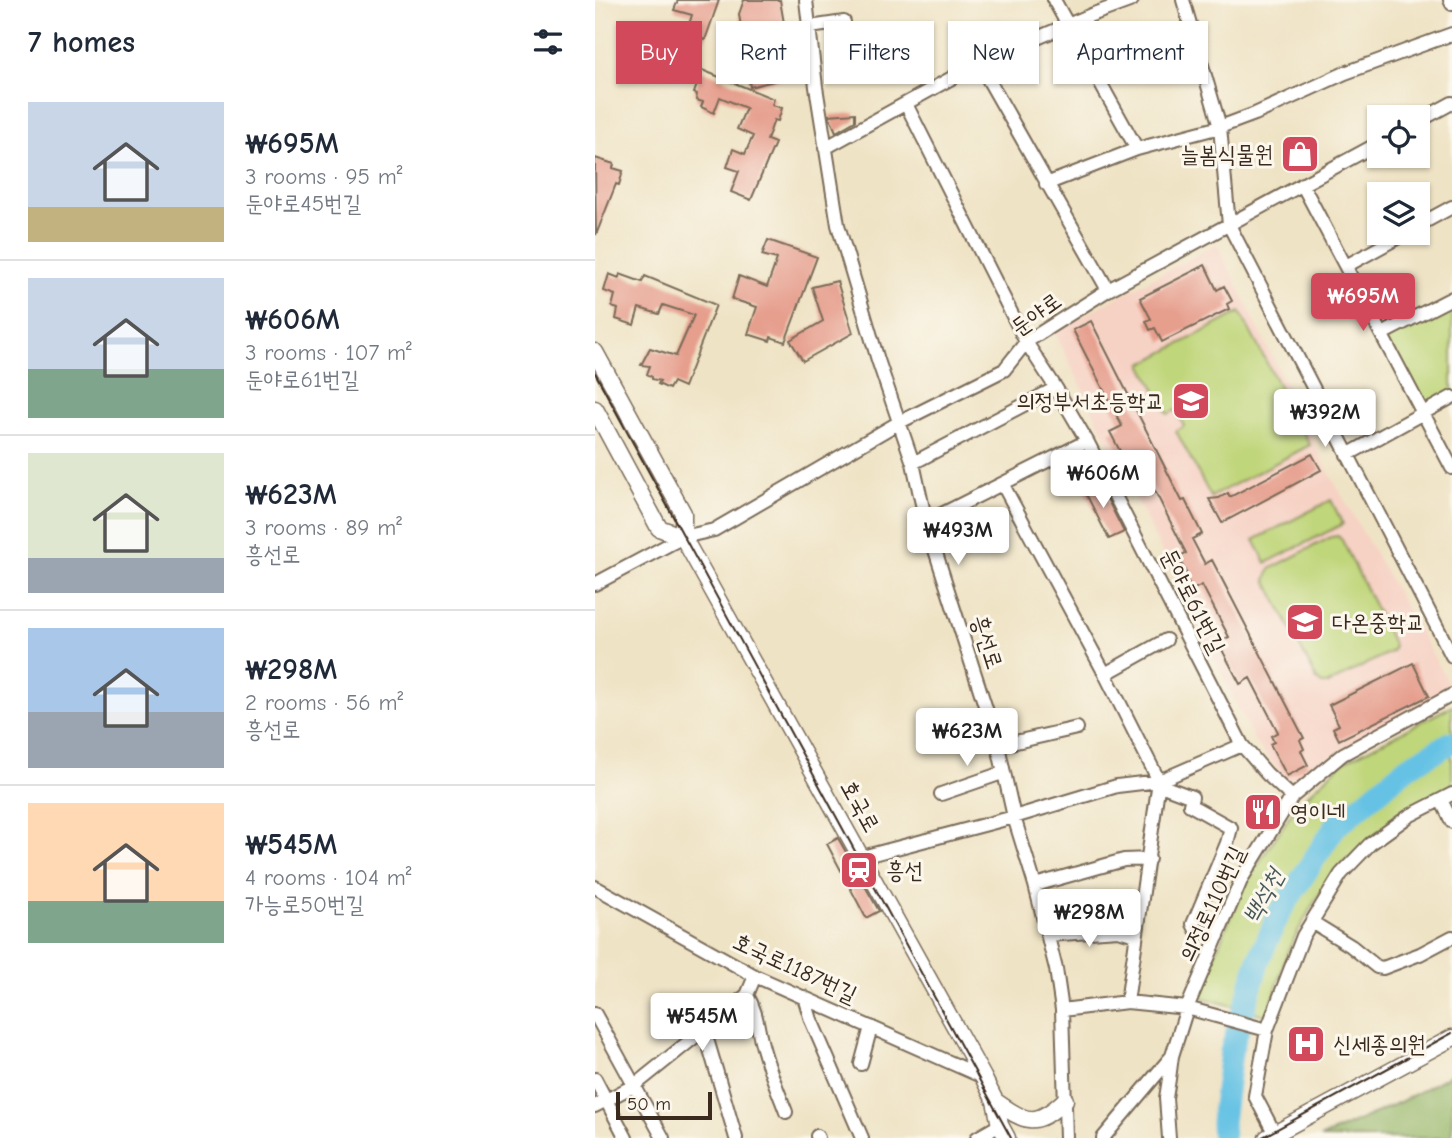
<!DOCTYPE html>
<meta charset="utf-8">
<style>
:root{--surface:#fff;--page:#f6f6f7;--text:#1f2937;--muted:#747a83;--line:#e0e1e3;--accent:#d1495b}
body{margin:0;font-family:"Comic Neue","Poor Story",sans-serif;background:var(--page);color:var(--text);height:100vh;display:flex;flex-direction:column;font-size:26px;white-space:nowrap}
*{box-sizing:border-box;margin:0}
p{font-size:23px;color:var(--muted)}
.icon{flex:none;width:38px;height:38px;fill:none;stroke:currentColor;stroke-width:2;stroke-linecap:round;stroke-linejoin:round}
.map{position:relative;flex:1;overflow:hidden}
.side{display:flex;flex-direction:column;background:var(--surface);width:595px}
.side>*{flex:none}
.guide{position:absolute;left:21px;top:21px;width:665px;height:63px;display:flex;gap:14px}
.buttons{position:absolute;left:772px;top:105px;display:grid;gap:14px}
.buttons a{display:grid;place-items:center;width:63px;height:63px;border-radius:0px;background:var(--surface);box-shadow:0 2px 5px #0004;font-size:35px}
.scale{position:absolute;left:21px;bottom:18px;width:96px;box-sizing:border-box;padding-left:7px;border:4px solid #3b2a1e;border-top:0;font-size:19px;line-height:24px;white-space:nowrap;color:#3b2a1e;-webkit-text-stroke:5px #fbf7ec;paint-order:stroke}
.price{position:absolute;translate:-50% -60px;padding:0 16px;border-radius:7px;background:#fff;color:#222;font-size:23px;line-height:46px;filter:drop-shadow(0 2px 4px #0008)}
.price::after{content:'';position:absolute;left:50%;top:42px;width:21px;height:16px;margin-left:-10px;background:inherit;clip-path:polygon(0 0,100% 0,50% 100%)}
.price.on{background:var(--accent);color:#fff}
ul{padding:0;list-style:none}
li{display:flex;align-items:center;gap:21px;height:175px;padding:0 28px}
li+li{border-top:2px solid var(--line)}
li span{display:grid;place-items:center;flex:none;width:196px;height:140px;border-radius:0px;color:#555}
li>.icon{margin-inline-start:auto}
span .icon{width:84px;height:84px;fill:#fffc;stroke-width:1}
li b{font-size:30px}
h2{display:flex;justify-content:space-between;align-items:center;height:84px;padding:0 28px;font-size:30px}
.pill{padding:0 24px;border-radius:0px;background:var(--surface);box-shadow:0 2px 5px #0004;font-size:24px;line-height:63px}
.pill.on{background:var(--accent);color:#fff}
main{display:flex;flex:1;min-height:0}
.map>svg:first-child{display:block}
.built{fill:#f6d2c4}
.green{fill:#c0d67a;stroke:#7e804c;stroke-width:2}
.forest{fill:#98b76a;stroke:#6a7044;stroke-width:2}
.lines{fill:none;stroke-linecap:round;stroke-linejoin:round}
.river{stroke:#66c2e4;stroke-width:23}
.building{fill:#e69e8d}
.minor-casing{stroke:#7a6b58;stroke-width:16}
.tertiary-casing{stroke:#7a6b58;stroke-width:19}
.minor{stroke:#fff;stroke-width:12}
.tertiary{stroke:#fff;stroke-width:16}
.tram{stroke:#3b2a1e;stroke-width:2}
.labels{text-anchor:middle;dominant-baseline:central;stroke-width:6;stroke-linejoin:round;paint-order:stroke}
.poi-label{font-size:23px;fill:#3b2a1e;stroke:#fbf7ec;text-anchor:start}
.street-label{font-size:23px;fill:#3b2a1e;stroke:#fbf7ec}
.water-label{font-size:24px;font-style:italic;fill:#485859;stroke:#fbf7ec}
</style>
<main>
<section class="side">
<h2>7 homes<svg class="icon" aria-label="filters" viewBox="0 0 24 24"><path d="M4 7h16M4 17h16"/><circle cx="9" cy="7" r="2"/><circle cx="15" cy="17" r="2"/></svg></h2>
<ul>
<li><span style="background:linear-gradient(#c9d6e8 75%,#c2b280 0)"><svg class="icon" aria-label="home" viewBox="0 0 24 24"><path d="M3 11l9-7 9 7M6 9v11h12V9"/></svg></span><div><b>₩695M</b><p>3 rooms · 95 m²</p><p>둔야로45번길</p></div></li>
<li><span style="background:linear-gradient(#c9d6e8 65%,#7fa58c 0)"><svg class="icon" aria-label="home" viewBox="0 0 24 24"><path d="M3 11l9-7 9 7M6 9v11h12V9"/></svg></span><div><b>₩606M</b><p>3 rooms · 107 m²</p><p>둔야로61번길</p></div></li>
<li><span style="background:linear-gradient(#dfe7d0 75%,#9aa5b1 0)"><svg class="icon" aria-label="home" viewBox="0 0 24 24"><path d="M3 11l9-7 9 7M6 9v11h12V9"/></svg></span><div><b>₩623M</b><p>3 rooms · 89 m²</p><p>흥선로</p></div></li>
<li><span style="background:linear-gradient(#a9c7e8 60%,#9aa5b1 0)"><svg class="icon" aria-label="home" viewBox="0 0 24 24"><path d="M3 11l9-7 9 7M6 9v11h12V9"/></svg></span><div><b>₩298M</b><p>2 rooms · 56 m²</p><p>흥선로</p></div></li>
<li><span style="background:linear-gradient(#ffd9b3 70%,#7fa58c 0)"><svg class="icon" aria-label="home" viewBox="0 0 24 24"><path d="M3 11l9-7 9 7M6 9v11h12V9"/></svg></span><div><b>₩545M</b><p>4 rooms · 104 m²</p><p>가능로50번길</p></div></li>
</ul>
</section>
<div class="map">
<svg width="857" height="1138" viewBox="0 0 857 1138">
<rect width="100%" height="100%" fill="#fbf7ec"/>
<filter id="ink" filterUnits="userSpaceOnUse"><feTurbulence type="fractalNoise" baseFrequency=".0143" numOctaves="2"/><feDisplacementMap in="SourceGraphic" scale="14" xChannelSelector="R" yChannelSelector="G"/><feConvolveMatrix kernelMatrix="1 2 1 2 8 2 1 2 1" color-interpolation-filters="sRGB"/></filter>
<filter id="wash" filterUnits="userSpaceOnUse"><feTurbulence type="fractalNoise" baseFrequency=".00686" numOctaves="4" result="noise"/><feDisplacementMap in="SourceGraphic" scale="28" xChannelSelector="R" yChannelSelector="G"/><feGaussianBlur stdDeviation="1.57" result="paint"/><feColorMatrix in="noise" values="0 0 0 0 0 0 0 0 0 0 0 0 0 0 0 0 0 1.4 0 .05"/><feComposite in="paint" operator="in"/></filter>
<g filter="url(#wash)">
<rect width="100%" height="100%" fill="#efe3c5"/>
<!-- built -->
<path class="built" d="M622,244L733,471L856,687L692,781L660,742L459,331Z"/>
<!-- green -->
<path class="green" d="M853,300L857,307V397L828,413L787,334Z
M645,312L715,445L616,497L581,431L589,426L581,410L573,414L547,364Z
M736,500L748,524L671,563L659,540Z
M743,536L747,540L799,646L797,651L733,684H727L722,680L671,580L675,569L736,537Z
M857,706V789L785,830L747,864L719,902L693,950L673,1016L602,996L650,884L701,806L748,762Z"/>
<!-- forest -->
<path class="forest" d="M857,1074V1138H725L807,1101Z"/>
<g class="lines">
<!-- river -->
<path class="river" d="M628,1138L627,1122L636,1052L664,959L685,912L740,827L813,767L857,742"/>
</g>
<g id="blocks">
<!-- building -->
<path class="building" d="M83,0H124L110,40L91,34L97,15L79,10Z
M149,0H185L198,76L155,87L144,14Z
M107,70L179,99L177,105L187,108L183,121L179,120L172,140L180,143L156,200L136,192L144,171L132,167L138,149L150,154L158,136L142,129L151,108L125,97L119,113L106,107L108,102L101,100L102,94L99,93Z
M260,113V121L241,132L234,115Z
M0,158L19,164L18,168L28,171L24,185L21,184L1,235Z
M173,240L222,257L190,342L176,337L175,341L153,334L162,307L137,299L144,276L172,287L182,259L167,255Z
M610,265L622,290L629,286L637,301L632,304L634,309L567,342L560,328L555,330L551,321L556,319L545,298Z
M14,274L24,278L25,274L47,282L50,276L121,305L89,387L78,382L74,389L63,384L65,381L57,379V377L52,374L55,366L46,365L55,348L81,356L99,315L68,305L64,314L44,308L39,325L21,319L23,309L17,307L20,295L9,291Z
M242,281L258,333L208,361L195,340L228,321L217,287Z
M496,321L587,501L590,500L607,534L597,539L610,564L617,560L709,738L705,740L709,749L706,751L713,765L692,776L675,744L679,742L676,736L683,732L655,678L645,684L623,642L634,637L607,585L597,590L589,574L591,573L583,557L591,553L548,467L546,468L538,452L528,457L515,432L527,426L478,330Z
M717,454L726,470L627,523L614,499L624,498L633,493L635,497Z
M503,481L529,532L514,539L488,488Z
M818,663L834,696L744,740L738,728L744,725L734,705Z
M243,838L284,911L271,918L232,844Z"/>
</g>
</g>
<g filter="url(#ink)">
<use href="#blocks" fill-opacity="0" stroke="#7a6b58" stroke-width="2"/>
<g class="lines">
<defs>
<path id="minor" d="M211,0L221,87L243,225L283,360L318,463L331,522L403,746L419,817L440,885L461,969L467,1010L471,1138
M459,0L542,149
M588,0L625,127L634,225L857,656
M855,0L857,4
M215,27L249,22
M384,63L513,290
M311,104L431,342L461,388L492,441L647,745L672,774L697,797
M822,122L857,103
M230,148L384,63L496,15L537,0
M451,184L542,149L625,127L660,114L750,73L857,34
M707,184L857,468
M822,226L857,207
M751,266L811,233
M787,334L857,298
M752,455L857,397
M318,463L461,388
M408,485L510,674L564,781L532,1002
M331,522L492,441
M0,584L88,537L119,530L303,423L409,370L431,342L513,290L784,143
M510,674L571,640
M403,746L482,728
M565,785L597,797L595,805L636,828L632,843L598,924L601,930L623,936
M346,794L407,773
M846,800L857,822
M267,857L419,817L522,786L564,781L647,745
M440,885L529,860L554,859
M0,887L160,976L388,1077
M717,922L756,946L782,967L788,968L825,954L857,937
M452,935L523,930L541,935
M152,995C163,1014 162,1028 168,1048C174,1070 183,1091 191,1112
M209,997L216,1020L267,1138
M467,1010L532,1002L592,1008L672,1030
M0,1014L68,1138
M109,1029L141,1138
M266,1064L276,1027
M0,1079L31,1138
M0,1106L40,1085L152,995L160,976
M222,1136L223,1138
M382,1138L405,1125
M508,1138L577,1056
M574,1138L571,1098L574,1079L577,1056L592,1008L647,878L697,797L748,754L857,695
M682,1138L660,1096L672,1030L708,936L746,874L775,844L814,816L857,794"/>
<path id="tertiary" d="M0,352L88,513V537L388,1077L400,1101L405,1125L412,1138
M0,409L64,528L88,537
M400,1101C432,1123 440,1128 470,1100
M672,1138L857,1038"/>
</defs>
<!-- minor casing -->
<use href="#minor" class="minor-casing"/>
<!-- tertiary casing -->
<use href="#tertiary" class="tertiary-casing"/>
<!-- minor -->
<use href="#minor" class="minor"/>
<!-- tertiary -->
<use href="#tertiary" class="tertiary"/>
<!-- tram -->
<path class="tram" d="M0,373L416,1138
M666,1138L857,1033"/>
</g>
</g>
<!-- icons -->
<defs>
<symbol id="shop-square" viewBox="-11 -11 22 22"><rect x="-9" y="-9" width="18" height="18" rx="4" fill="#d1495b" stroke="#fbf7ec"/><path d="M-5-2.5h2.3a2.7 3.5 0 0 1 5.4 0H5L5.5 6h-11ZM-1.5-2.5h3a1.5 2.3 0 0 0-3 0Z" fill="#fff"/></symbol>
<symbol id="school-square" viewBox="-11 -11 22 22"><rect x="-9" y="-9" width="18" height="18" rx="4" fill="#d1495b" stroke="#fbf7ec"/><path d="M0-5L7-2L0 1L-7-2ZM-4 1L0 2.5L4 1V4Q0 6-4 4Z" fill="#fff"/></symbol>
<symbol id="restaurant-square" viewBox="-11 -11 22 22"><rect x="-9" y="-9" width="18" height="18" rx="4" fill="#d1495b" stroke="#fbf7ec"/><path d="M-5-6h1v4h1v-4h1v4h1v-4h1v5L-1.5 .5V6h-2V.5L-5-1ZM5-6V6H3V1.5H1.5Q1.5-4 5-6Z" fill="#fff"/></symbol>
<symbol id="station-square" viewBox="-11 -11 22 22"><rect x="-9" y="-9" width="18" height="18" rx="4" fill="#d1495b" stroke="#fbf7ec"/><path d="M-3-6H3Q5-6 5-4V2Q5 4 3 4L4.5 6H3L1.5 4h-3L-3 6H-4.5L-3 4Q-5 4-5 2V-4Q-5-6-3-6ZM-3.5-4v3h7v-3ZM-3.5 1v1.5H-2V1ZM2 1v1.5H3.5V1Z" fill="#fff"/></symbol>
<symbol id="hospital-square" viewBox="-11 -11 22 22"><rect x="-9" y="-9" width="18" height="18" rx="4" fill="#d1495b" stroke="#fbf7ec"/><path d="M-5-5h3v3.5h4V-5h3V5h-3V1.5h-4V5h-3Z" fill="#fff"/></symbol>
</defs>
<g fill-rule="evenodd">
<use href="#shop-square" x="683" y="132" width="44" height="44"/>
<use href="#school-square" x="574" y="379" width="44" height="44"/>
<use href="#school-square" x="688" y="600" width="44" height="44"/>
<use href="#restaurant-square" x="646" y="790" width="44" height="44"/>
<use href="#station-square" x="242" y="848" width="44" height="44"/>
<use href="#hospital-square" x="689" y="1022" width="44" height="44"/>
</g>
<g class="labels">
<!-- poi labels -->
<g class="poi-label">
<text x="678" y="154" text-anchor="end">늘봄식물원</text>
<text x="569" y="401" text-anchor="end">의정부서초등학교</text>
<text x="737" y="622">다온중학교</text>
<text x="695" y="812">영이네</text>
<text x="291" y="870">흥선</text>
<text x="738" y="1044">신세종의원</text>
</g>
<!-- street labels -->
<g class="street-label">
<text transform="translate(441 314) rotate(-36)">둔야로</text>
<text transform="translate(598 601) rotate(63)">둔야로61번길</text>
<text transform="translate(392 642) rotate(72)">흥선로</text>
<text transform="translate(265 806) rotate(61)">호국로</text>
<text transform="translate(617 904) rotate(-65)">의정로110번길</text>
<text transform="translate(200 968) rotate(25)">호국로1187번길</text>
</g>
<!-- water labels -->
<g class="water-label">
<text transform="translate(668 896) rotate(-61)">백석천</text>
</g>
</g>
</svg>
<div class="buttons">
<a><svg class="icon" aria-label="locate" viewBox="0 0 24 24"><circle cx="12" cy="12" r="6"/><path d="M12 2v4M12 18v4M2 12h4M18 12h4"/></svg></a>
<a><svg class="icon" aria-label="layers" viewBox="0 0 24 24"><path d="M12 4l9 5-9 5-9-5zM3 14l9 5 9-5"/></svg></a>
</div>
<div class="scale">50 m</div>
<b class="price on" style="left:768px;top:333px">₩695M</b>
<b class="price" style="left:730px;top:449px">₩392M</b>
<b class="price" style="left:508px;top:510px">₩606M</b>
<b class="price" style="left:363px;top:567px">₩493M</b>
<b class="price" style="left:372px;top:768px">₩623M</b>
<b class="price" style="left:494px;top:949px">₩298M</b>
<b class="price" style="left:107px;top:1053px">₩545M</b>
<div class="guide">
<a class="pill on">Buy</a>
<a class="pill">Rent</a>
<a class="pill">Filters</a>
<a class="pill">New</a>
<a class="pill">Apartment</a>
</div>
</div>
</main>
